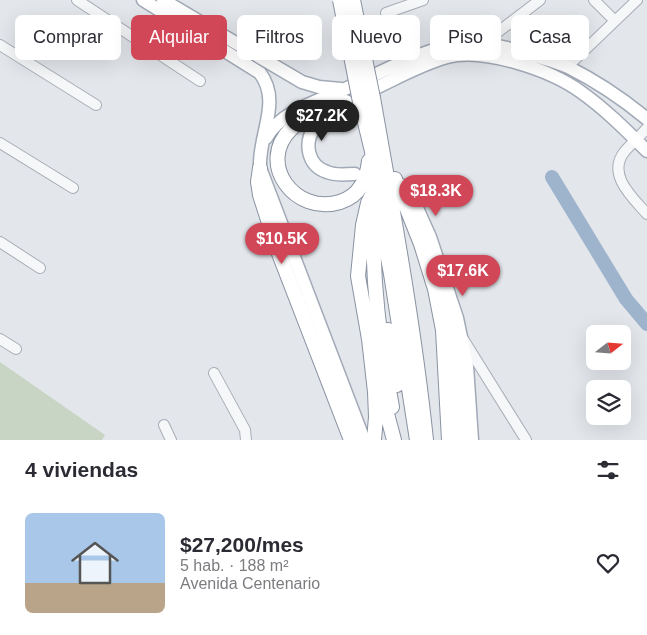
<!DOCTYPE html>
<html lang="es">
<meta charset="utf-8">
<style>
:root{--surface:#fff;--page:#f2f2f3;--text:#2b2b33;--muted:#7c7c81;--accent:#d14758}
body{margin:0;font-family:Arial,sans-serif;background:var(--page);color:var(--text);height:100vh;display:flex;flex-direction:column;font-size:19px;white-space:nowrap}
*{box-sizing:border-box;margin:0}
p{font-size:16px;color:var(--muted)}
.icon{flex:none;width:28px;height:28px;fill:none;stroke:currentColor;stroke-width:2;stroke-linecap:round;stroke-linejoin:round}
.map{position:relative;height:440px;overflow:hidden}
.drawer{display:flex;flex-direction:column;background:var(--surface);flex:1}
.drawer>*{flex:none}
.top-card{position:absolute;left:15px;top:15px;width:618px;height:45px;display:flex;gap:10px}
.needle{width:32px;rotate:73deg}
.tools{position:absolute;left:586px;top:325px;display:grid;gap:10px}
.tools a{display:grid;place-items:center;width:45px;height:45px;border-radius:8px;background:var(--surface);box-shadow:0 5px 20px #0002;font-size:25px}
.price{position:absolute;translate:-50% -42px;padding:0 11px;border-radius:18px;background:var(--accent);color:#fff;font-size:16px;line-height:32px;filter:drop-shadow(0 1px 2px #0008)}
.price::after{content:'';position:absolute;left:50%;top:30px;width:15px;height:11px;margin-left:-8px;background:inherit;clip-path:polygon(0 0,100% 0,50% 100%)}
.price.active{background:#222;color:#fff}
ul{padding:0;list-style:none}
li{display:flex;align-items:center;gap:15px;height:125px;padding:0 25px}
li span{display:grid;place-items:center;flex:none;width:140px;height:100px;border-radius:8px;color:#555}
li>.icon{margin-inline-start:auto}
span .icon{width:60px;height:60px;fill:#fffc;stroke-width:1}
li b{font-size:21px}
h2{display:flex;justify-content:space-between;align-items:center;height:60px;padding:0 25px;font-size:21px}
.chip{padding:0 18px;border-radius:8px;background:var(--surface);box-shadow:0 5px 20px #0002;font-size:18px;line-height:45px}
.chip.active{background:var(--accent);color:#fff}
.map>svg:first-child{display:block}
.green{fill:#c8d5c4}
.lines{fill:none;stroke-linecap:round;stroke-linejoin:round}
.river{stroke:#9eb3cc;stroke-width:14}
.minor-casing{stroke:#a8adb6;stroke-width:12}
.major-casing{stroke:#a2aab7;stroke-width:15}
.highway-casing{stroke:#8a93a2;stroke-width:16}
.minor{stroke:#f6f7f9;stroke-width:10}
.major{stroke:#fff;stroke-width:12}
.highway{stroke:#fff;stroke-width:14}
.highway-bridge-casing{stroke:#8a93a2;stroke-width:16;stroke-linecap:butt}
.highway-bridge{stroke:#fff;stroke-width:14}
</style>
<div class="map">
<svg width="647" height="440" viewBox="0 0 647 440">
<rect width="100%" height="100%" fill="#e3e6eb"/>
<!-- green -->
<path class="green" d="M0,362L105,435L102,440H0Z"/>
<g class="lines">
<!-- river -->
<path class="river" d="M552,177L626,299L647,324"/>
<defs>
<path id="minor" d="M77,0L200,81
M594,0L615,21
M386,13L423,0
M487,44L494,35L540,0
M0,45L96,105
M567,67L637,0
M647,128C640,136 632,143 625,151C606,174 632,197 647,214
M0,143L73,188
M0,242L40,268
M0,339L16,349
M463,339L526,440
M214,373L245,430L246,440
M164,425L171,440"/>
<path id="major" d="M143,0L260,73C282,102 258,135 260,168L364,440
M163,0L302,82L319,87L341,89
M363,94C390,82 418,65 447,57C483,47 551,70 581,92C605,109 626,130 647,151
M339,107C330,113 321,119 315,127C303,143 308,166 327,172C336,176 345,174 355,174
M266,138C281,111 318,101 345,89C382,72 427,46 469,43C488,42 506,47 524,53C539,57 554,61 568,67C596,81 623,99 647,119
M401,185L413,199L430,237L457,318L467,366L472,440"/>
<path id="highway" d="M373,98C393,211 414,325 426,440
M346,102C327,109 306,114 291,129C256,163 295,216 340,202C349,199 356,195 361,186C366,179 368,169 369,161
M360,102L372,151L375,189L391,274L417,440
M260,168L258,182L260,195L278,251L351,440
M395,179L421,244L435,289L443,330L449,440
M374,212C371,278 380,343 392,407
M449,299L454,331L461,440
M388,330L390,343L393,350L397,385
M382,395L394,440
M374,440L376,417L375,392L369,339L358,276L363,225L368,203L375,189"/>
</defs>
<!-- minor casing -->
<use href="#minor" class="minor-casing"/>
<!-- major casing -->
<use href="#major" class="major-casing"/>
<!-- highway casing -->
<use href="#highway" class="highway-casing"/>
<!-- minor -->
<use href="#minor" class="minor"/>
<!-- major -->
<use href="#major" class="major"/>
<!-- highway -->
<use href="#highway" class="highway"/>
<defs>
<path id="highway-bridge" d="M340,0L360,102
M353,0L373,98"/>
</defs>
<!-- highway-bridge casing -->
<use href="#highway-bridge" class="highway-bridge-casing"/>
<!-- highway-bridge -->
<use href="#highway-bridge" class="highway-bridge"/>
</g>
</svg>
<div class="tools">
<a><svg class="needle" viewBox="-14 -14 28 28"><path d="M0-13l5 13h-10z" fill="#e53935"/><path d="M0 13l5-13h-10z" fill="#7c7c81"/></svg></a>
<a><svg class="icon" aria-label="layers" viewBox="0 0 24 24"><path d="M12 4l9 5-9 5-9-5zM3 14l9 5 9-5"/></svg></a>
</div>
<b class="price active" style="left:322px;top:142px">$27.2K</b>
<b class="price" style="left:436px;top:217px">$18.3K</b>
<b class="price" style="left:282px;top:265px">$10.5K</b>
<b class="price" style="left:463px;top:297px">$17.6K</b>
<div class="top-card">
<a class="chip">Comprar</a>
<a class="chip active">Alquilar</a>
<a class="chip">Filtros</a>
<a class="chip">Nuevo</a>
<a class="chip">Piso</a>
<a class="chip">Casa</a>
</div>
</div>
<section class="drawer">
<h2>4 viviendas<svg class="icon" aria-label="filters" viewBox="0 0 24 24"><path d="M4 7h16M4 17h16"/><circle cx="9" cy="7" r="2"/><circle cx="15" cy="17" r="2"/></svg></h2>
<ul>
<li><span style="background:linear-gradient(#a9c7e8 70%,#b9a48a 0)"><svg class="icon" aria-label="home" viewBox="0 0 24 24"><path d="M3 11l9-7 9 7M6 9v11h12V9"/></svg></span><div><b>$27,200/mes</b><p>5 hab. · 188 m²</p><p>Avenida Centenario</p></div><svg class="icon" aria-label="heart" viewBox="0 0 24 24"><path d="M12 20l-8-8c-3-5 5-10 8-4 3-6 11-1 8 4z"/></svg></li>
</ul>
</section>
